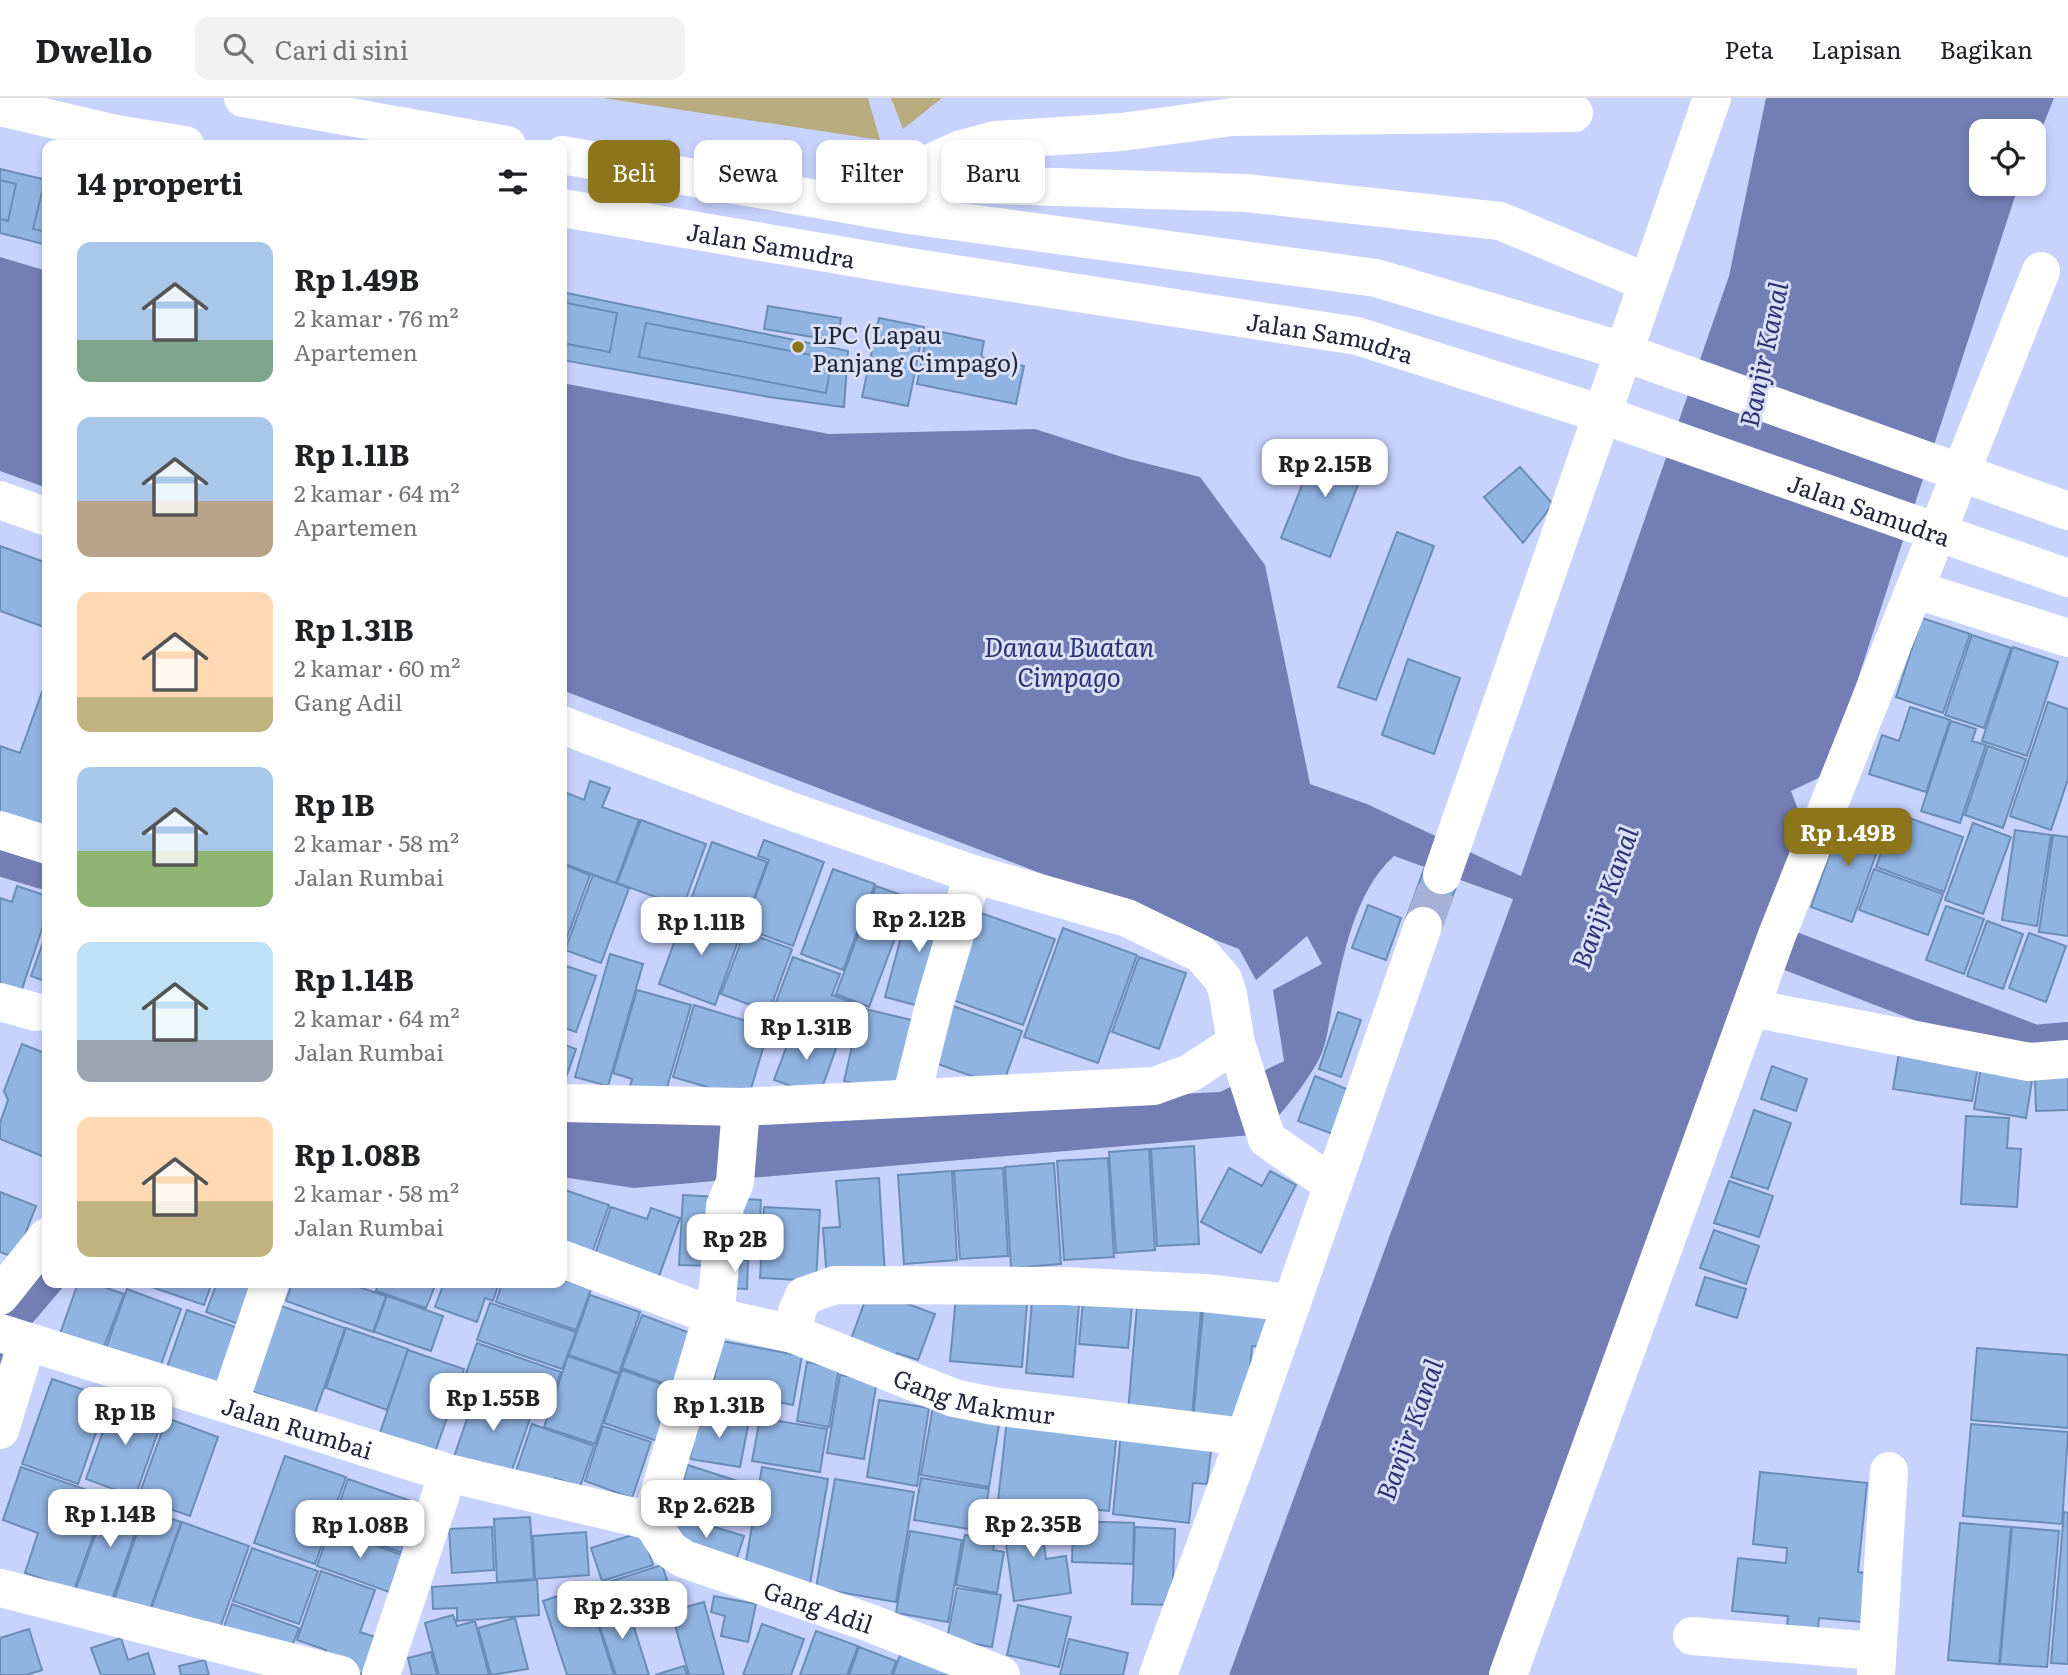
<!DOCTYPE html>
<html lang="id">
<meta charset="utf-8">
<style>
:root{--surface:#fff;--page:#f2f2f2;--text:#202124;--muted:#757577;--line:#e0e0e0;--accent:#8c751a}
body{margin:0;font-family:Literata,serif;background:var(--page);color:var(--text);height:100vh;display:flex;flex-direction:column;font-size:26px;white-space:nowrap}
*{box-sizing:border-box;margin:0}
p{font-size:23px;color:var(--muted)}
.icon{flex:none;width:38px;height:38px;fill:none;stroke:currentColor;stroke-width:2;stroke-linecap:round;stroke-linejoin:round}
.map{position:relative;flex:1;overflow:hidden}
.side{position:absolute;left:42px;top:42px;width:525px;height:1148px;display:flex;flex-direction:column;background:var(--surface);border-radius:14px;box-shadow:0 4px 10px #0003}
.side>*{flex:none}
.banner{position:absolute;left:588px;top:42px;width:665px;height:63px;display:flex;gap:14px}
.tools{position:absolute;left:1969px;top:21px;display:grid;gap:14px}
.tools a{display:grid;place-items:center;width:77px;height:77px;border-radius:14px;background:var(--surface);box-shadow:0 4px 10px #0003;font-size:35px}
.price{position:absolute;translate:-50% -60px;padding:0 16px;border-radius:14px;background:#fff;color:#222;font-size:23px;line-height:46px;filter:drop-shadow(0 2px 4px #0008)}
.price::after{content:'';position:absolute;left:50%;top:42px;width:21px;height:16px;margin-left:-10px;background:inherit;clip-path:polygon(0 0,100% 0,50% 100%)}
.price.on{background:var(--accent);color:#fff}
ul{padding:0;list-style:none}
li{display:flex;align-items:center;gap:21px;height:175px;padding:0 35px}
li span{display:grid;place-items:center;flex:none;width:196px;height:140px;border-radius:14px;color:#555}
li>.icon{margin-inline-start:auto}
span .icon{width:84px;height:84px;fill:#fffc;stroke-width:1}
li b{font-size:30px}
h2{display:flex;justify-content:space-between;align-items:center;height:84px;padding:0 35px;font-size:30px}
.chip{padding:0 24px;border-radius:14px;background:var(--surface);box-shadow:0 4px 10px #0003;font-size:24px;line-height:63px}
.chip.on{background:var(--accent);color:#fff}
header{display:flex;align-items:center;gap:42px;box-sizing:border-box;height:98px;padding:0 35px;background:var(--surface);border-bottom:2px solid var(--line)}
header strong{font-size:33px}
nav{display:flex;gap:38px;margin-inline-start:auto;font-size:24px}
.search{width:490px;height:63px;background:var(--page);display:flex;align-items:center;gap:18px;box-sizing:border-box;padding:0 24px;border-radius:14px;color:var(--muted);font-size:26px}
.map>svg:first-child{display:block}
.green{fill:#b8ac7f}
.water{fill:#737eb4}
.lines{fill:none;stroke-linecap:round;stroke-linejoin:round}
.canal{stroke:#737eb4;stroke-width:40}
.building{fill:#90b4e2;stroke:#6a8db8;stroke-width:2;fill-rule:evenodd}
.minor-tunnel{stroke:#a6b0d6;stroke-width:38;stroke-dasharray:38 19;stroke-linecap:butt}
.minor{stroke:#fff;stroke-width:38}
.major{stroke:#fff;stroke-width:38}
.poi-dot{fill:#8c751a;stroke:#dae0f6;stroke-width:2.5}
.labels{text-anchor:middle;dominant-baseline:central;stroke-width:6;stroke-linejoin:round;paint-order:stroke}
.street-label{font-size:24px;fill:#22263b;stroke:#dae0f6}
.poi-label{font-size:24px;fill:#22263b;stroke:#dae0f6;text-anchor:start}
.water-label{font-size:26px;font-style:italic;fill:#2b3274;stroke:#dae0f6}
</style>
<header>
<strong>Dwello</strong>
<div class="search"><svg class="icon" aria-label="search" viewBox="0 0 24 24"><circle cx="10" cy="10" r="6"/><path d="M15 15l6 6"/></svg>Cari di sini</div>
<nav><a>Peta</a><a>Lapisan</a><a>Bagikan</a></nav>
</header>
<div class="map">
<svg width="2068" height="1577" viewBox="0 0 2068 1577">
<rect width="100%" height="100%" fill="#c7d2fd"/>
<!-- green -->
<path class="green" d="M603,0H868L880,42Z
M891,0H942L903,31Z"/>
<!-- water -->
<path class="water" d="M1766,0H2054L2034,50V33H1981V86H2019L1827,676L1791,693L1806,733L1496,1577H1229L1513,801L1394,758C1354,794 1343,859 1332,910C1329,925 1327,943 1321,957C1307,986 1284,1011 1264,1036L634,1090L562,1079V1016L636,1023L1220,994L1284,963L1273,892L1322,866L1307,838L1256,882L1239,851L562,592V285L829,336L1035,331L1125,360L1200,379L1265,467L1310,686L1367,706L1521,778L1729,178Z
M0,159L47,173V390L0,373Z"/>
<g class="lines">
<!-- canal -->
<path class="canal" d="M0,758L47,772
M1739,833L2034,947L2068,944
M0,1247L7,1224L47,1177"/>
</g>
<!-- building -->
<path class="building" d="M0,71L47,82V95L42,94L33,131L47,134V147L0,135V121L8,123L16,86L0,82Z
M0,82L16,86L8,123L0,121Z
M42,94L47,95V134L33,131Z
M562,194L848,253L844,309L769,299L562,262V245L610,254L617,215L562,204ZM646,225L832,261L826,295L639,259Z
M562,204L617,215L610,254L562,245Z
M768,208L841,220L837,243L764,231Z
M879,220L924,229L908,308L862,299Z
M646,225L832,261L826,295L639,259Z
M928,231L984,243L981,259L1024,268L1016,306L917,286Z
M1320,342L1368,361L1330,459L1281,440Z
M1520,369L1553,406L1523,445L1484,399Z
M1397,434L1434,448L1376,602L1338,589Z
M0,448L47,465V530L0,513Z
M1922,520L1970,536L1943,615L1896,599Z
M1972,537L2011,550L1984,630L1945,617Z
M2013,549L2058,564L2027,658L1982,643Z
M1408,561L1460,580L1434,656L1382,637Z
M47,580V744L0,727V648L20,655Z
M2048,604L2068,611V681L2051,732L2010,718Z
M1910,609L1950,622L1926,694L1869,676L1882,637L1899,643Z
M1951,623L1976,631L1972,643L1986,647L1960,725L1921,713Z
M1988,648L2026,661L2003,730L1965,717Z
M590,683L610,690L602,709L639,722L616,785L562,765V693L584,702Z
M1895,715L1963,739L1944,794L1876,769Z
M1844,716L1885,731L1852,824L1811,809Z
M641,722L706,746L683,809L617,785Z
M1973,725L2011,739L1983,816L1945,802Z
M2015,732L2051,737L2037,828L2002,822Z
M2053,737L2068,739V838L2039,834Z
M764,742L824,764L793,848L744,830L769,762L758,758Z
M712,744L767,764L745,824L690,804Z
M562,766L590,777L563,850H562Z
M833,771L875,786L843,872L801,856Z
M1424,771L1458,783L1440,834L1406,821Z
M1874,771L1943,796L1928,837L1859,812Z
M593,777L629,790L601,865L565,852Z
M17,788L47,798V816L17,906L0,900V800L12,804Z
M876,788L910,800L869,909L836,896Z
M911,802L952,812L927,910L885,899Z
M1368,807L1401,820L1386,862L1352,850Z
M1946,808L1984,821L1964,876L1926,862Z
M686,812L742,832L715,907L659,886Z
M975,813L1055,841L1023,927L944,899Z
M1987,823L2023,836L2003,891L1967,878Z
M1063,830L1137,857L1098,965L1024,939Z
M47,833V884L31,878Z
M745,834L792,851L769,914L721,896Z
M2029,835L2066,848L2046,904L2009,890Z
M610,856L643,866L608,988L575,979Z
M793,859L840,876L832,897L854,905L845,928L824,920L819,935L771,917Z
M1139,859L1186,875L1159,951L1112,934Z
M563,867L596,878L576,934L562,929Z
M637,892L691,907L663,1003L629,993L632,981L613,975Z
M945,905L1022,933L1002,989L924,961Z
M694,907L769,930L748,1001L673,979Z
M861,910L924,925L906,998L844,983Z
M1338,914L1361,922L1341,979L1319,971Z
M794,929L838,945L819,998L774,982Z
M22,946L47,956V1060L0,1041V1025L8,1002L4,993Z
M562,946L576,951L562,991Z
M1899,955L1978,968L1972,1003L1893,991Z
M1772,968L1807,981L1796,1013L1761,1001Z
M1981,968L2033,977L2026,1020L1974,1011Z
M1315,978L1354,994L1338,1038L1298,1023Z
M2068,978V1012L2036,1013L2035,979Z
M1754,1012L1791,1025L1768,1091L1731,1079Z
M1966,1018L2009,1020L2007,1050L2021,1051L2017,1109L1961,1106Z
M1194,1048L1199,1146L1157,1148L1151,1051Z
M1149,1051L1155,1152L1116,1155L1109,1054Z
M1108,1060L1114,1159L1064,1162L1057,1063Z
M1054,1065L1061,1166L1011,1170L1005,1069Z
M1003,1070L1008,1158L960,1161L954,1073Z
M1229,1070L1262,1088L1270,1073L1296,1087L1261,1155L1201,1124Z
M952,1073L957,1162L904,1166L898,1077Z
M879,1080L885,1177L827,1181L823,1130L840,1129L836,1083Z
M1729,1083L1773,1098L1759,1139L1714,1125Z
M562,1091L609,1107L591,1158L562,1148Z
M0,1094L36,1108L16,1160L0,1154Z
M683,1097L718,1099L714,1168L679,1167Z
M729,1100L761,1102L758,1157L726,1156Z
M611,1109L647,1121L651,1110L680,1120L658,1181L594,1159Z
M764,1109L820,1112L816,1183L760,1180Z
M1714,1132L1759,1148L1746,1186L1700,1170Z
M724,1161L748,1162L747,1191L722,1190Z
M1705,1179L1746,1191L1737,1220L1696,1207Z
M562,1181L591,1191L576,1232L496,1204L502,1185H562Z
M78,1185H93L124,1196L103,1251L60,1236Z
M140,1185H212L204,1207Z
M217,1185H255L246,1229L206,1214Z
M292,1185H347L386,1198L373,1234L286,1203Z
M378,1185H436L426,1210L376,1193Z
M444,1185H499L493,1203L485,1200L477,1224L435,1209Z
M127,1191L181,1211L159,1272L105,1253Z
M1033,1191L1080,1195L1073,1279L1026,1275Z
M1084,1193L1133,1196L1128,1250L1079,1246Z
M878,1195L935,1216L918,1262L897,1255L895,1261L850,1244L865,1203Z
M1138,1196L1202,1201L1192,1319L1128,1314Z
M590,1197L640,1214L619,1275L569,1257Z
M387,1198L443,1218L431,1253L374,1234Z
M956,1199L1027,1205L1022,1269L950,1263Z
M1204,1201L1273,1207L1270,1250L1252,1248L1245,1328L1193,1323Z
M490,1205L576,1234L562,1271L477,1242Z
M281,1208L345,1230L315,1315L251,1293Z
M187,1212L241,1231L218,1297L164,1278Z
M642,1217L698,1238L679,1291L622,1270Z
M346,1230L408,1251L387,1312L326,1290Z
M722,1243L802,1258L793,1307L712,1291Z
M477,1245L561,1274L550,1307L465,1278Z
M1977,1250L2068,1257V1330L1971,1322Z
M408,1252L464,1271L435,1354L380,1335Z
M568,1258L619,1276L595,1346L544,1329Z
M807,1264L839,1270L829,1329L797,1323Z
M622,1272L679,1292L660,1344L604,1325Z
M840,1277L877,1282L864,1361L827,1355Z
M52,1281L108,1300L78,1386L22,1366Z
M477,1292L533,1312L510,1378L454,1359Z
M115,1300L164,1317L135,1399L86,1381Z
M879,1302L929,1310L917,1388L867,1379Z
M933,1309L1000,1320L989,1389L921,1377Z
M699,1314L749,1323L740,1369L690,1361Z
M167,1320L218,1339L190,1418L138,1400Z
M760,1320L827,1331L820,1374L752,1363Z
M1007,1321L1117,1333L1109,1413L998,1403Z
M532,1326L594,1348L580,1389L555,1380L550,1395L513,1382Z
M1971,1326L2068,1334L2062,1426L1963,1418Z
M603,1328L651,1344L632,1400L585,1383Z
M1121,1335L1212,1345L1207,1386L1193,1385L1189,1425L1113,1416Z
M285,1358L346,1379L315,1466L254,1445Z
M688,1367L740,1384L727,1425L675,1409Z
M21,1369L107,1399L74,1492L25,1475L38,1435L3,1422Z
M762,1369L828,1381L810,1486L744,1475Z
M1760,1374L1867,1385L1858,1474L1877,1476L1872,1525L1819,1520L1817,1542L1786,1539L1788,1518L1732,1513L1738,1460L1786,1465L1787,1450L1753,1446Z
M921,1380L989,1391L981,1433L914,1422Z
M348,1381L420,1406L403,1455L331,1430Z
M835,1381L914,1394L896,1504L816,1490Z
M110,1397L144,1409L111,1505L75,1493Z
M1039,1411L1046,1461L1066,1458L1071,1495L1014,1503L1002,1417Z
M145,1412L181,1424L148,1517L113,1505Z
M2064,1414L2068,1415V1566L2051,1565Z
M678,1418L744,1438L735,1466L669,1446Z
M530,1419L534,1481L497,1484L494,1421Z
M1073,1423L1134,1425L1133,1466L1072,1464Z
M182,1424L249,1448L216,1541L149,1517Z
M1960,1425L2011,1429L1999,1566L1948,1562Z
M492,1429L494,1472L452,1475L449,1431Z
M1135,1429L1175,1431L1172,1507L1132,1506Z
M2012,1429L2059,1433L2047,1569L2000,1566Z
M330,1431L402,1457L389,1494L317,1468Z
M910,1433L962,1442L948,1524L896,1515Z
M586,1434L589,1477L535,1481L533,1438Z
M642,1434L653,1467L602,1483L591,1450Z
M965,1437L995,1442L993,1452L1004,1454L997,1495L956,1487Z
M252,1450L318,1473L299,1526L233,1503Z
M662,1467L675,1506L632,1520L626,1500L602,1508L596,1488Z
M321,1473L375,1492L360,1534L378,1540L365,1577L322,1563L326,1552L297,1542Z
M537,1482L539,1517L457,1523V1510L433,1511L432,1489Z
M586,1489L614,1577H567L543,1503Z
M957,1490L1001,1497L992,1549L947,1541Z
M714,1498L756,1506L748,1544L721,1538L725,1518L711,1514Z
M626,1504L649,1577H616L595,1514Z
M704,1504L724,1577H689L671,1513Z
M232,1506L299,1530L287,1561L221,1537Z
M1018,1507L1071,1519L1059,1569L1007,1557Z
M453,1517L457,1528L475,1523L489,1577H439L425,1525Z
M515,1520L528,1571L491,1577L478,1530Z
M762,1526L804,1541L791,1577H743Z
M29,1531L42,1572L26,1577H0V1540Z
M816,1533L858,1548L847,1577H800Z
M121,1540L128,1562L148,1555L155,1577H101L91,1550Z
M1069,1541L1128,1555L1123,1577H1060Z
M859,1549L896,1563L891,1577H849Z
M902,1551L970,1577H893Z
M431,1554L437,1577H412L408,1560Z
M205,1562L209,1577H181L179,1568Z
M684,1568L687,1577H655Z"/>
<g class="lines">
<!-- minor-tunnel -->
<path class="minor-tunnel" d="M1423,828L1442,777"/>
<!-- minor -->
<g class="minor">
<path d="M915,80L962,86L1246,95L1500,123L1646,184"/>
<path d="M908,91L919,75L932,64L961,51L995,42L1121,34L1232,19L1574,15"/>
<path d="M0,402L47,419"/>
<path d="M1917,492L2068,540"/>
<path d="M562,627L793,714L973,776L1127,820L1201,856L1223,881L1228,896L1236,945L1267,1041L1333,1087"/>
<path d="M0,732L47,747"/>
<path d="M1442,777L1712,0"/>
<path d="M0,904L36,914"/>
<path d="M1751,910L2029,964L2068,961"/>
<path d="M911,1000L935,904L973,776"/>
<path d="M562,1005L741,1009L1154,988L1190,975L1236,945"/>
<path id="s1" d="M562,1161L713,1218L793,1236L954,1300L993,1308L1245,1339"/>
<path d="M0,1198L47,1139"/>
<path id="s2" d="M0,1235L448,1375L651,1423"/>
<path d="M793,1236L797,1213L804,1198L835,1187L1065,1188L1204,1195L1292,1205"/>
<path d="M229,1306L270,1185"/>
<path d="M0,1332L27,1244"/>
<path d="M651,1423L717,1202L725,1108L735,1084L741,1009"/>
<path id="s3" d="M651,1423L669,1451L684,1461L870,1525L1001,1577"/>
<path d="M0,1490L341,1577"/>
<path d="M1692,1538L1875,1553"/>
<path d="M381,1577L448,1375"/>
<path d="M1158,1577L1245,1339L1423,828"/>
<path d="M1508,1577L1777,837L2041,173"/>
<path d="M1876,1577L1889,1373"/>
</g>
<!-- major -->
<g class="major">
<path d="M243,0L507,47"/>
<path d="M0,9L116,36L185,47"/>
<path d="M562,57L909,117L1376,180L1606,248L2068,413"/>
<path id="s4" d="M562,110L903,168L1357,238L1586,311L2068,480"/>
</g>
</g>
<!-- markers -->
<circle class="poi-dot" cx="798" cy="249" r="7"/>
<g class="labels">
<!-- street labels -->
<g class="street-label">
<text stroke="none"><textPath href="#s4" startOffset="212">Jalan Samudra</textPath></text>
<text stroke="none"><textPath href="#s4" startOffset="779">Jalan Samudra</textPath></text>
<text stroke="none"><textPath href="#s4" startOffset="1346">Jalan Samudra</textPath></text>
<text stroke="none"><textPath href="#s1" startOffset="436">Gang Makmur</textPath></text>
<text stroke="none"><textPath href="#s2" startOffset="312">Jalan Rumbai</textPath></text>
<text stroke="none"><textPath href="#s3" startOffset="194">Gang Adil</textPath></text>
</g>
<!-- poi labels -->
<g class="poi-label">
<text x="812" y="235">LPC (Lapau<tspan x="812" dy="28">Panjang Cimpago)</tspan></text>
</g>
<!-- water labels -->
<g class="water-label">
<text transform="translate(1762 256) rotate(-78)">Banjir Kanal</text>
<text x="1069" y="547">Danau Buatan<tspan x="1069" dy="30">Cimpago</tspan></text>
<text transform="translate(1603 799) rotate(-70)">Banjir Kanal</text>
<text transform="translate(1408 1331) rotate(-70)">Banjir Kanal</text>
</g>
</g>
</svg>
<div class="tools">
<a><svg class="icon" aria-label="locate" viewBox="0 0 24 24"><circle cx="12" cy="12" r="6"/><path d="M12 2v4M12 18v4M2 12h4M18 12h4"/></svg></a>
</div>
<b class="price" style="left:1325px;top:401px">Rp 2.15B</b>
<b class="price on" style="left:1848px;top:770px">Rp 1.49B</b>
<b class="price" style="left:919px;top:856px">Rp 2.12B</b>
<b class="price" style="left:701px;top:859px">Rp 1.11B</b>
<b class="price" style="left:806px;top:964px">Rp 1.31B</b>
<b class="price" style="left:735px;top:1176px">Rp 2B</b>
<b class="price" style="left:493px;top:1335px">Rp 1.55B</b>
<b class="price" style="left:719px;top:1342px">Rp 1.31B</b>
<b class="price" style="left:125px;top:1349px">Rp 1B</b>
<b class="price" style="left:706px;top:1442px">Rp 2.62B</b>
<b class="price" style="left:110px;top:1451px">Rp 1.14B</b>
<b class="price" style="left:1033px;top:1461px">Rp 2.35B</b>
<b class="price" style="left:360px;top:1462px">Rp 1.08B</b>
<b class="price" style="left:622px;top:1543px">Rp 2.33B</b>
<div class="banner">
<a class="chip on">Beli</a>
<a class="chip">Sewa</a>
<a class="chip">Filter</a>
<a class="chip">Baru</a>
</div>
<section class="side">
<h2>14 properti<svg class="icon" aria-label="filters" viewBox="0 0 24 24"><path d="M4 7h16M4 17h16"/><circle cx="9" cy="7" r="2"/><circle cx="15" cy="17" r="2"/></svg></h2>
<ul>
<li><span style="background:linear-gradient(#a9c7e8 70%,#7fa58c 0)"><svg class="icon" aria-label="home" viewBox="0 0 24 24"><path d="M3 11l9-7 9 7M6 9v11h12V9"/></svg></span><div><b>Rp 1.49B</b><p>2 kamar · 76 m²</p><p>Apartemen</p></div></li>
<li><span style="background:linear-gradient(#a9c7e8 60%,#b9a48a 0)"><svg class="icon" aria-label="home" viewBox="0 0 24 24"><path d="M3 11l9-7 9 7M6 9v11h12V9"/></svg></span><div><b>Rp 1.11B</b><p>2 kamar · 64 m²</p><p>Apartemen</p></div></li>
<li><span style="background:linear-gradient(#ffd9b3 75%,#c2b280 0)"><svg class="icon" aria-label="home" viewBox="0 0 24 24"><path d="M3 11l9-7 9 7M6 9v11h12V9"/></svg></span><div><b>Rp 1.31B</b><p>2 kamar · 60 m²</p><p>Gang Adil</p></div></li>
<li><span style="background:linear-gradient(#a9c7e8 60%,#8fb573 0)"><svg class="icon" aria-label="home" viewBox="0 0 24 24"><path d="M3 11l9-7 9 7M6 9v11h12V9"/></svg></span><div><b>Rp 1B</b><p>2 kamar · 58 m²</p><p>Jalan Rumbai</p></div></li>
<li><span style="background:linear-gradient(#bfe0f5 70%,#9aa5b1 0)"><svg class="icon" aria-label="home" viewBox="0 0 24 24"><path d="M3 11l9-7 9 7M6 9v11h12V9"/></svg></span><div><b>Rp 1.14B</b><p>2 kamar · 64 m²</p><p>Jalan Rumbai</p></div></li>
<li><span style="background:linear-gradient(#ffd9b3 60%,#c2b280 0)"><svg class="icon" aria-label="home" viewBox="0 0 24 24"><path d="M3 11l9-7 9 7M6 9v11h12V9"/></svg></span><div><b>Rp 1.08B</b><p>2 kamar · 58 m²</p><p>Jalan Rumbai</p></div></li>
</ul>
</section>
</div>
